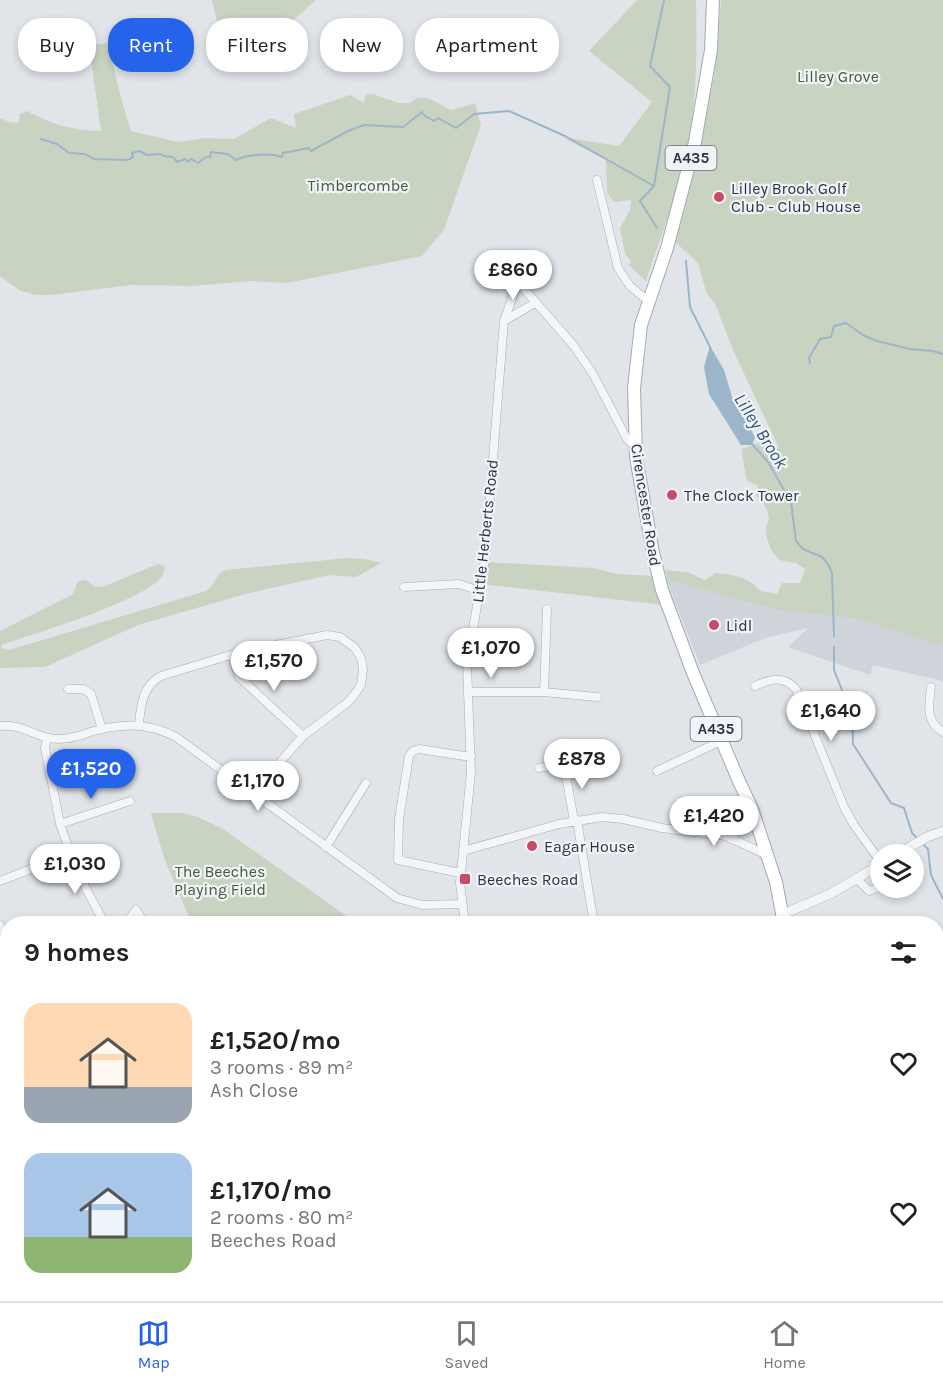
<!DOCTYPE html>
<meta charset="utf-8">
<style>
:root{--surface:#fff;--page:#f6f6f6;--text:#222;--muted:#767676;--line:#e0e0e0;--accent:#2563eb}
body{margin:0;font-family:Karla,sans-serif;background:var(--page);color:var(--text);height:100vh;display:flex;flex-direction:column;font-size:22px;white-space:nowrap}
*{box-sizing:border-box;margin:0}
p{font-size:20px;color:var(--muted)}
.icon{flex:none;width:33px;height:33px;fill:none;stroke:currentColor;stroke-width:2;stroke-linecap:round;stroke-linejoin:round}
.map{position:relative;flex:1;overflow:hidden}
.drawer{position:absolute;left:0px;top:916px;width:944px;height:386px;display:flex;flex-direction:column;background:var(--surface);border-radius:24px 24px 0 0;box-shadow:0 3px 9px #0003}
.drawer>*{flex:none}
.hud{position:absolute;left:18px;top:18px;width:600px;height:54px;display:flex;gap:12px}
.controls{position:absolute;left:870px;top:844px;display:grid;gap:12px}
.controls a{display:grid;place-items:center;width:54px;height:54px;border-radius:50%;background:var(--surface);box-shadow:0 3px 9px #0003;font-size:30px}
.price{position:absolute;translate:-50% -51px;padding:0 14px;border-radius:21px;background:#fff;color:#222;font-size:20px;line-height:39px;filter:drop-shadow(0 2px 3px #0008)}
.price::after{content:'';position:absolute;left:50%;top:36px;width:18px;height:14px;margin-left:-9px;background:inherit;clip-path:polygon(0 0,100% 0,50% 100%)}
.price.active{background:var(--accent);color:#fff}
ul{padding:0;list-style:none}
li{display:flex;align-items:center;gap:18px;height:150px;padding:0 24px}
li span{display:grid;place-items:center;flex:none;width:168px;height:120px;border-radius:18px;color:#555}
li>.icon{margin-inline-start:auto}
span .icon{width:72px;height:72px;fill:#fffc;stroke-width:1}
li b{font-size:26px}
h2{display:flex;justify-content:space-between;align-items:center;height:72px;padding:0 24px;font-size:26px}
.pill{padding:0 21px;border-radius:24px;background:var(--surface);box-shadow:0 3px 9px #0003;font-size:21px;line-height:54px}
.pill.active{background:var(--accent);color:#fff}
.dock{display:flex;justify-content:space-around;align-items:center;height:84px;border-top:2px solid var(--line);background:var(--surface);font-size:16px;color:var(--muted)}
.dock a{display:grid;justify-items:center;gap:3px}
.dock .active{color:var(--accent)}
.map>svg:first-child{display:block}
.built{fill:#cfd4db}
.green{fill:#c8d3c2}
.water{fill:#9db5c8}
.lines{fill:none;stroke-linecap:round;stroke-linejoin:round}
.stream{stroke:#9db5c8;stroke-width:2}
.minor-casing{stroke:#a6acb3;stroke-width:9}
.tertiary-casing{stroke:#a6acb3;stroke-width:10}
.primary-casing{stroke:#a1aab4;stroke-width:14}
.minor{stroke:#f4f5f8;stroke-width:8}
.tertiary{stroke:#f4f5f8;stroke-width:9}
.primary{stroke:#fff;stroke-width:12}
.poi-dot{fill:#ca4a67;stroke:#f0f3f7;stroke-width:2}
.labels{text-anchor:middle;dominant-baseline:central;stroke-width:4.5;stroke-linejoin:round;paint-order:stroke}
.shield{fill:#f0f3f7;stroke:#656d77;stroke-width:1.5}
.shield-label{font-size:15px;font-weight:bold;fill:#2a3440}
.park-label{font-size:16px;fill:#415c38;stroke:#f0f3f7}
.poi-label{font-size:16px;fill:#2a3440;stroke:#f0f3f7;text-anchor:start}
.street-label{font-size:16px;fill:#2a3440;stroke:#f0f3f7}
.water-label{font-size:18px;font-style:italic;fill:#355573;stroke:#f0f3f7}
</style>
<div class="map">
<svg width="943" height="1301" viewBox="0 0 943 1301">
<rect width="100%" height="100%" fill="#e1e5e9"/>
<!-- built -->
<path class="built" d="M665,577L813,609L828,597L943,640V681L873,665L870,675L788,647L808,628L765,638L700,665Z
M0,1027L8,1037V1294H216V1301H42L29,1296L23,1301H0Z
M496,1294H617L620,1301H484L482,1298Z"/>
<!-- green -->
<path class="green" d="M212,0H316L284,28L245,54L217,21Z
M637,0H696C697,47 697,95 689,141C681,187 660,237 646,281L629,265L631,261L625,254L620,228L630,210L631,200L614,202L607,193L606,160L562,137L619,146L652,102L589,51Z
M721,0H943V646L854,618L783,611L668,580L665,570L687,572L705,580L715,573C733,575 748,576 760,591L777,594L782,583H800L805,569L796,563L779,560L771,550L767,538L766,527L769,518L767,509L755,494L758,486L746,480L742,449L765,440L779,448L734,352L716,306L706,291L698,263L670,237L714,78Z
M108,43L121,98L131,131L178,142L204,138L234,139L271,118L296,128L294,114L350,95L364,103L366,95L373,94L398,103H410C423,89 438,105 452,110L475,103L481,125L471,153L444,230L422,256L287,283L251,281L192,286L131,285L51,295H35L19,290L0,276V118L9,122L18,123L20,114L27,111C50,124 75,131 101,131L89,45Z
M348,558L365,559L381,563L356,577L329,575L245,594L138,625L45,667L0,668V631L73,594L78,581L86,580L95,587L105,586L158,564L165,566C164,568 164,573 163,575C148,600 33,634 2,645L1,648L9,650L206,591C215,585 215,575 225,570Z
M484,562L593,568L617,574L654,576L664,605L481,584Z
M151,813H182L198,817L223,829L358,924H192L164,858Z
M0,1027L7,1037V1108L1,1112Z
M936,1294L943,1301H826L825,1295Z
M129,1295H216V1301H135L136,1298Z"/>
<!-- water -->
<path class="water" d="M710,346L724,370L732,397L755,437L752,445H741L709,394L704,367Z"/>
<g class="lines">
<!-- stream -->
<path class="stream" d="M41,139L57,144L69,153L85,154L94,159L128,160L133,157L132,153L139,151L147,155L161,154L164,156L173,157L177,162L185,159L188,162L191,159L198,163L206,157H210L211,152L228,154L236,160C247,154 269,153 282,157L283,153L309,148L311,151L348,131L364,125L403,127L422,112L425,116L434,121L438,118L456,128L474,114L509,111L565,136L654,186
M657,228L640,201L654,186L670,87L650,66L664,0
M686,261L690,307L711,349
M810,363L809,358L820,339L831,337L834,326L846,323L863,335L877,341L910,349L933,351L943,354
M752,444L768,462L791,502L796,541L803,549L822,557L828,564L832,573L834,636
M834,647V670L852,715L853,744L891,803L904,808L912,833L918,839
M922,843L928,849L931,875L943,899
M282,1301L283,1294"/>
<defs>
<path id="minor" d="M597,180L618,268L630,286L648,301
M518,282L574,346L593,374L627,439L630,442L635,443
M504,321L535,303
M404,587L459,584L480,591
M232,655L239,677L303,736
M755,686C771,679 783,675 796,689L844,807L854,825L880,861
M931,687C929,704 925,722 943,732
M68,689H83L91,694L102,729
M469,692H544L597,697
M544,692L547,609
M139,724C141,705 142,687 161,676L244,651L327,635L340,637L355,648L361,658L363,669L361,685L355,694L347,703L303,736L253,793
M0,726C24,723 36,739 58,739C69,739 80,736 90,732C122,723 147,722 176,737L397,898L422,905L461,904
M47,738L45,748L60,824L78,874L105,924
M564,764L574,821
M539,768L587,760
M657,771L721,741
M577,820L594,924
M60,824L130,801
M731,839L752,809
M326,847L366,783
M463,851L559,824L602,817L623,819L662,828L726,836L769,856
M460,873L398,860L399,819L409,756L413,751L419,749L471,757
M857,879L869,891L880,887
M0,881L70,854
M125,924L136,910L145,924
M465,924L460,883L471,772L467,664L485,559L504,321L518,282
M0,925L8,950
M936,1054L943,1035
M936,1238L943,1234
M936,1291L943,1298
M618,1294L620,1301
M246,1301L251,1294"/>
<path id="tertiary" d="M896,855L927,837L943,831
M783,914L830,894L880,865"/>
<path id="primary" d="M713,0L711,50L695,142L667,248L641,325L634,388L636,457L653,553L662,590L693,673L738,779L752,809L776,882L784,924
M825,1294L826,1301"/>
</defs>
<!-- minor casing -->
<use href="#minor" class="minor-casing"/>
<!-- tertiary casing -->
<use href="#tertiary" class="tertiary-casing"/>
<!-- primary casing -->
<use href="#primary" class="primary-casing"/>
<!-- minor -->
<use href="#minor" class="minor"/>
<!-- tertiary -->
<use href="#tertiary" class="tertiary"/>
<!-- primary -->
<use href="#primary" class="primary"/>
</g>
<!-- markers -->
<g class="poi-dot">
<circle cx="719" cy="197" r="6"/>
<circle cx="672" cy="495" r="6"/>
<circle cx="714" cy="625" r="6"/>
<circle cx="532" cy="846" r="6"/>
<rect x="459" y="873" width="12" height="12" rx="3"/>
</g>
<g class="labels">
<!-- shield labels -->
<g class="shield">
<rect x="665.5" y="146" width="51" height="24" rx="4.5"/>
<rect x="690.5" y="717" width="51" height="24" rx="4.5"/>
</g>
<g class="shield-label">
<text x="691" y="158">A435</text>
<text x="716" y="729">A435</text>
</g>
<!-- park labels -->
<g class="park-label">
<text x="838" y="76">Lilley Grove</text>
<text x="358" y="185">Timbercombe</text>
<text x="220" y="871">The Beeches<tspan x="220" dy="18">Playing Field</tspan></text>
</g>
<!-- poi labels -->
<g class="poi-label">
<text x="731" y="188">Lilley Brook Golf<tspan x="731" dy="18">Club - Club House</tspan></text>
<text x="684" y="495">The Clock Tower</text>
<text x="726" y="625">Lidl</text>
<text x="544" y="846">Eagar House</text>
<text x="477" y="879">Beeches Road</text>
</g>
<!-- street labels -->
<g class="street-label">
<text transform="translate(646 505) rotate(81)">Cirencester Road</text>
<text transform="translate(485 531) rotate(-84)">Little Herberts Road</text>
</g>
<!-- water labels -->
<g class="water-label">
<text transform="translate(761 431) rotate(58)">Lilley Brook</text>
</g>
</g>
</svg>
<div class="controls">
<a><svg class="icon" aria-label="layers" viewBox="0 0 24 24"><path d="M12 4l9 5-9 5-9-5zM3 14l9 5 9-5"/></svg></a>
</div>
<b class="price" style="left:513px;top:301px">£860</b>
<b class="price" style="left:491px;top:679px">£1,070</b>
<b class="price" style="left:274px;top:692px">£1,570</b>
<b class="price" style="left:831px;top:742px">£1,640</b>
<b class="price" style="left:582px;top:790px">£878</b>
<b class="price active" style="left:91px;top:800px">£1,520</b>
<b class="price" style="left:258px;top:812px">£1,170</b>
<b class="price" style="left:714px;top:847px">£1,420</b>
<b class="price" style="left:75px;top:895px">£1,030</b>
<div class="hud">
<a class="pill">Buy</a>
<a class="pill active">Rent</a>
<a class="pill">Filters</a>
<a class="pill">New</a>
<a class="pill">Apartment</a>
</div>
<section class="drawer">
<h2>9 homes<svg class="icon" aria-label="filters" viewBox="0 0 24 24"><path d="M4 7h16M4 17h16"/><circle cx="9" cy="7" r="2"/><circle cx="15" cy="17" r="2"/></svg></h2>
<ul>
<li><span style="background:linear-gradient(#ffd9b3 70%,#9aa5b1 0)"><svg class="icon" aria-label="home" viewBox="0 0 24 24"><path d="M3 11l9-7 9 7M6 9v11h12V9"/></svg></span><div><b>£1,520/mo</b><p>3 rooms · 89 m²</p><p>Ash Close</p></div><svg class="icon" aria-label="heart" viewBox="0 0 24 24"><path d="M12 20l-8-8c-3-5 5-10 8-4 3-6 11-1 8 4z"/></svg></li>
<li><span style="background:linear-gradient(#a9c7e8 70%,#8fb573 0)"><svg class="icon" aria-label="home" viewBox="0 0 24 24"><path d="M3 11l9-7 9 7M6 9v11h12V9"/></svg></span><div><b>£1,170/mo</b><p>2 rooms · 80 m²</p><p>Beeches Road</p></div><svg class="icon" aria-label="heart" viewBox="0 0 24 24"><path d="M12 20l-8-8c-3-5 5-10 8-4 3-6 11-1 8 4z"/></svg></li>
</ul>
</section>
</div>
<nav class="dock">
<a class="active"><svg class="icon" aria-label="map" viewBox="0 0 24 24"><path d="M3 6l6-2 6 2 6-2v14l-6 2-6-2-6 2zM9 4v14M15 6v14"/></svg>Map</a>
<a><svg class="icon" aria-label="saved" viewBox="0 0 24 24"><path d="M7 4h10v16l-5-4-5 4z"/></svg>Saved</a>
<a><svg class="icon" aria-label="home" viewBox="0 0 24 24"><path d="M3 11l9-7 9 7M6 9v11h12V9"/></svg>Home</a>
</nav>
